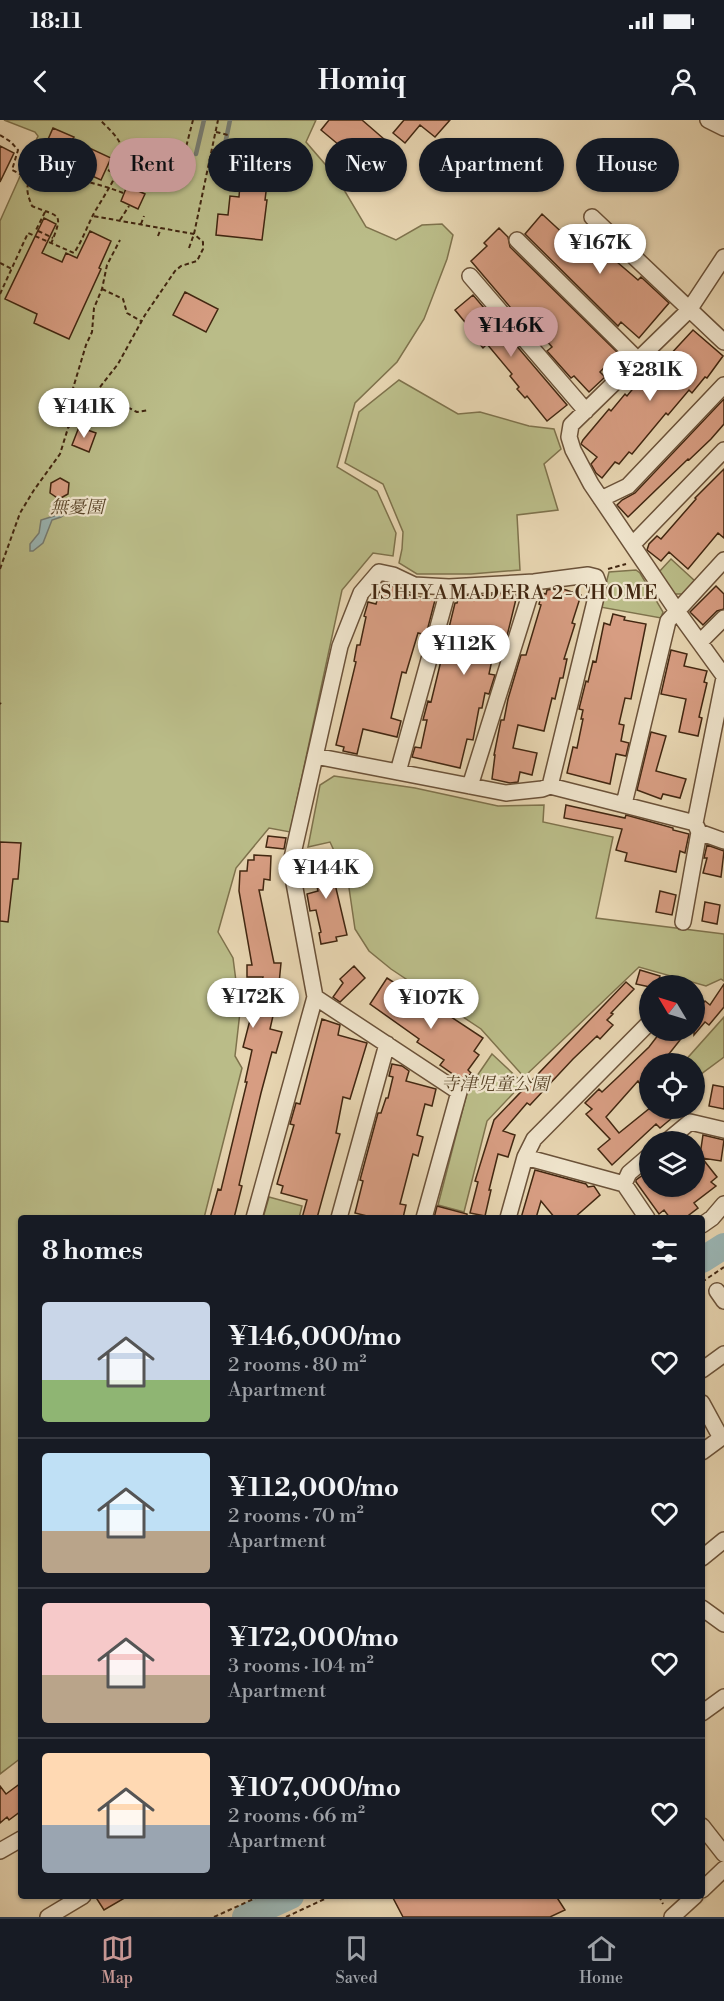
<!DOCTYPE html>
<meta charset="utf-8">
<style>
:root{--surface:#171b24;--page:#242831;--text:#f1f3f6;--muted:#9ea1a6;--line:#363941;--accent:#c59692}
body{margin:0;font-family:"Libre Bodoni","Noto Serif JP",serif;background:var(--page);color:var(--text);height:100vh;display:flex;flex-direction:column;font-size:22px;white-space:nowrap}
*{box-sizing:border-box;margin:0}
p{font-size:20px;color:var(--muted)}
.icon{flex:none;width:33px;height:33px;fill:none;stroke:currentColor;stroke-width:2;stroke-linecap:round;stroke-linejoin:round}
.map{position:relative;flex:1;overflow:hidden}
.panel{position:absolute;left:18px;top:1095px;width:687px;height:684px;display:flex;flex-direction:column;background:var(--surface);border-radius:6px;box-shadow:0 2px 4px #0004}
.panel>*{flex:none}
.hud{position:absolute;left:18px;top:18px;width:688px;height:54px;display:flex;gap:12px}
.needle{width:39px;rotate:308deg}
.controls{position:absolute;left:639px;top:855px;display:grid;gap:12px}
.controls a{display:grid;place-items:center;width:66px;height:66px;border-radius:50%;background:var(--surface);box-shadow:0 2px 4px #0004;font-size:30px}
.price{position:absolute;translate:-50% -51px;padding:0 14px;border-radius:21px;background:#fff;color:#222;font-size:20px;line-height:39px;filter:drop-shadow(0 2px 3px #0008)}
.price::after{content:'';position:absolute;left:50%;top:36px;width:18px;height:14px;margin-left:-9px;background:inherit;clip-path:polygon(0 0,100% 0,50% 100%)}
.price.selected{background:var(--accent);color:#111}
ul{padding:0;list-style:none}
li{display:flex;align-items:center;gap:18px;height:150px;padding:0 24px}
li+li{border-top:2px solid var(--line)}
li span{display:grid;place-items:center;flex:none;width:168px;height:120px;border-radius:6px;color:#555}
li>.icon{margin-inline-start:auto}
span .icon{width:72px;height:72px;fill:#fffc;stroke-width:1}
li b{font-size:26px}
h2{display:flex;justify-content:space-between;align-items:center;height:72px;padding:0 24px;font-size:26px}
.pill{padding:0 21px;border-radius:27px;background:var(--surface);box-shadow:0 2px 4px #0004;font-size:21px;line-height:54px}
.pill.selected{background:var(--accent);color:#111}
.status{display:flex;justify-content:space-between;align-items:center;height:42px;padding:0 30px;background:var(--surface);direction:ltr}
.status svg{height:16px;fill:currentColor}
header{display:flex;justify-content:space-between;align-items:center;height:78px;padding:0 24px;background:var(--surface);font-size:27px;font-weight:700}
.tab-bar{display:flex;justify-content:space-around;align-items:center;height:84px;border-top:2px solid var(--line);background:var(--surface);font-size:16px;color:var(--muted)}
.tab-bar a{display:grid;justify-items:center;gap:3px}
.tab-bar .selected{color:var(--accent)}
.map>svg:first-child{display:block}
.green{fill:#babc88;stroke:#7e724c;stroke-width:1.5}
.water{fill:#9ab6b5;stroke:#777d73;stroke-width:1.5}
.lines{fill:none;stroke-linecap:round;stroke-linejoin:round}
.stream{stroke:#777d73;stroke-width:4.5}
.river{stroke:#9ab6b5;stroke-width:26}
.building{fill:#d79d82;stroke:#422711;stroke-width:1.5}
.minor-casing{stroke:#6b5239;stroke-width:18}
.path{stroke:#422711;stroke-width:2;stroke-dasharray:4.5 3;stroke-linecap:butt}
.minor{stroke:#efe4cc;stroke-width:15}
.labels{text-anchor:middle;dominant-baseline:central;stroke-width:4.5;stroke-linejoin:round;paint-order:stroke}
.park-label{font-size:18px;font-style:italic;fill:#5a4529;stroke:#efe4cc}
.neighbourhood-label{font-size:20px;letter-spacing:1.5px;fill:#422711;stroke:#efe4cc}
</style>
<div class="status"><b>18:11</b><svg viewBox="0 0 49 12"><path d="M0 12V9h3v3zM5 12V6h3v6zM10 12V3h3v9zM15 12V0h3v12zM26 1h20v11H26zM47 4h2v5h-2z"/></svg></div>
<header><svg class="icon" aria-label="back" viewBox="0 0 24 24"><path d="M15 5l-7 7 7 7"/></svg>Homiq<svg class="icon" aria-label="person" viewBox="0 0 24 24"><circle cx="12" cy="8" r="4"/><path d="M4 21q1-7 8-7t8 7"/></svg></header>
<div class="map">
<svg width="724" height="1797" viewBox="0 0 724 1797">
<rect width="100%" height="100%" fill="#e7d5b1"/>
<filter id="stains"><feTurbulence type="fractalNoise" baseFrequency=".00333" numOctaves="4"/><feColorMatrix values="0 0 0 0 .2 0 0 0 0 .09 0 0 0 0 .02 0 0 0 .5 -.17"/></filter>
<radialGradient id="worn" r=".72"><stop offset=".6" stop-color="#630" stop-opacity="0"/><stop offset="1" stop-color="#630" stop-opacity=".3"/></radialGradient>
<!-- green -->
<path class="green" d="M4,0H316L306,22L337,58L366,107L396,120L422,105L442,104L453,115L447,139L424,199L397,242L355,283L337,347L377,371L396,413L393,436L373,433L342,470L290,712L269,708L236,748L218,812L233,838L240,892L235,936L242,948L204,1098H21V1638L0,1654V101L38,16L35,12Z
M399,260L458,294L480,292L529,306L554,309L561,329L544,344L558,390L517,395L520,450L471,454H417L399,443L402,429L403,412L383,364L345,343L359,292Z
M671,439L695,461L682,474H674L658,453Z
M636,450L640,453L663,492L661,498L600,487L609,452Z
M334,656L415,668L498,686L544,685L543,702L613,717L596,798L724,814V861L721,859L706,866L639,847L524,957L481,909L391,849L369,831L355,809L348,761L330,722L308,727L320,665Z
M724,897V937L701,954L695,951L694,944L683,943Z
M492,934L523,963L487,1001L464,1092L438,1085L468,969Z
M269,1077L302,1086L299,1098H263Z"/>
<!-- water -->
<path class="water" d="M69,383H74V387L61,397L52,400L43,423L33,431H30V424L39,413L41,400L54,396Z"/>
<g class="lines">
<!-- stream -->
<path class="stream" d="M196,34L204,0
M222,39L230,0"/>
<!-- river -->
<path class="river" d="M702,1140L724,1126
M245,1797L291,1776"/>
</g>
<!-- building -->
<path class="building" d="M329,0H362L384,19L363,45L321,10Z
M404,0H450L435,17L420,5L405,23L393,13Z
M53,8L74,17L72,20L111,38L101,60L81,51L85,43L46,24Z
M249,21L272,23L265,80H267L262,120L216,115L218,94L228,95L230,76L239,77L241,53H246Z
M0,26L14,33L0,62Z
M127,66L145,74L138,89L121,81Z
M542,94L568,118L576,110L580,113L587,106L621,138L617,142L638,160L641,157L669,183L639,218L621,202L618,206L525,114Z
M44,98L56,104L42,133L62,142L66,133L77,138L90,111L111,121L99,148L101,149L69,219L34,203L37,194L5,179Z
M499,108L508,117L510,127L618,233L600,252L605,257L589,272L574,256L571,258L547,231L552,227L537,210L533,214L471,141L487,126L484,123Z
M185,172L218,189L206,212L173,195Z
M473,175L567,285L547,301L527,276L525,278L517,269L519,267L510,256L512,254L487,224L483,228L472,215L474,213L455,190Z
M693,210L723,236L707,258L705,257L692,273L689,270L668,295L666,293L632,334L629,332L619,344L615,342L602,358L596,353L591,344L597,337L581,324L583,320L609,289L611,291L625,274L627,276L650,248L655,251Z
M724,279V304L711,319L689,340L688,339L628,397L617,385L622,380L635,373Z
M79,307L96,313L89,332L72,325Z
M724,349V418L718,413L688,449L669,432L661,441L647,430L649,424L657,416L661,419L696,379L695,378Z
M60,358L69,363L68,374L59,379L50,373L51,363Z
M382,463L401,469L400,473L435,480L426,515L418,513L406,553L402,552L391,598L401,601L397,617L363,609L357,634L343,631L344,627L336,625L356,542L354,541L357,525H360L366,497L364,496L367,486L368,482L376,484Z
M716,466L724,474V489L717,491L703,505L690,492Z
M560,468L581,475L572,503L575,504L564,539H567L563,558H560L555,579L552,578L544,611L518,605L513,628L537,633L532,655L520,652L518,662L510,663L492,659L495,635H494L501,600H504L508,579L521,535H526L541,485L539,484L542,473L546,474L547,470Z
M509,473L517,475L506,520L505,523L496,521L489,554L495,555L489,574L485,573L482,588H479L473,620L467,619L460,648L412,637L415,627L421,628L427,600H423L428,581L431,582L455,483H457L459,476L480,475L492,477V474Z
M613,494L625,497L624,500L646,504L631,579L625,578L619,604L624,605L621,621L629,623L626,636L616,634L610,664L567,653L573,627L577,628L583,599H581L583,590L579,589L586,561L588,562L593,541L596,542L604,503L610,505Z
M671,530L687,534L684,546L707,551L704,562L707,563L699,597L702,598L698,616L679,612L686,579L661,574Z
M651,612L666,616L656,651L686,659L680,678L663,674L661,679L637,670Z
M566,685L625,698L626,695L673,708V710L689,714L685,733L680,731L676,752L625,741L627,733L616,730L622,709L564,698Z
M268,716L286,718L284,729L266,727Z
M0,722L21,723L18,759H13L8,802L0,801Z
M707,725L724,731L721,757L703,753L707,738H704Z
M327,730L347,815L336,817L337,821L321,824L319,813L321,812L316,790L310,791L307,774L318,771L310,734Z
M254,735L271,736L270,760L264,759L263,770H259L274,843H281L278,874L270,909L282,912L276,933L272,932L261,973L239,1065L242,1066L234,1098H210L218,1069L221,1070L247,962H245L252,930L243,927L250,900H252L263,857H247V845H252L239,771L240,751H247L248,740H254Z
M660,771L676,775L672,795L656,792Z
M705,782L720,785L717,804L702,801Z
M354,846L365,858L340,882L333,877L343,863L340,859Z
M640,850L660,856L657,866H650V867L636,864Z
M387,858L401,867L397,873L433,897L439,889L483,918L474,931L479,935L468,950L471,953L464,962L440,945L444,940L417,922L419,919L370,884Z
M626,862L634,869L611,893L613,894L607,900L613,905L600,919L597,916L573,939L530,985L527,983L503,1011L515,1015L508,1037L498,1034L489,1070H491L485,1096L470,1093L478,1062L475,1061L494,1000Z
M724,864V887L709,905L705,902L694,915V893L705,881L710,885Z
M322,899L340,905L338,915L367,923L350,979L343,977L336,1013L340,1014L317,1098H302L307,1080L281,1073L283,1066L277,1064L294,1005L290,1004L296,983L300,984Z
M662,910H688L661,944H650V954L640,964L638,961L606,997L619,1013L650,988H664L672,998L660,1008L656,1004L612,1045L598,1029L610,1019L586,994L592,989L585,983L599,969L602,972L618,957L649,927Z
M392,944L402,946L409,951L406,961L436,969L432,986L425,984L417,1015L423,1017L418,1036L413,1034L400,1084L406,1085L403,1098H375L355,1093L363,1061L360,1060L378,993H381L386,978H388L393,957L389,956Z
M713,965L724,967V989L709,986Z
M703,1015L724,1020L721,1041L702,1038L717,1057L711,1062L716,1066L694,1083L698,1088L685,1098H670L664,1090L659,1094L636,1062V1060L650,1050V1066H694V1028L700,1035Z
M535,1050L586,1064L588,1067L594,1066L600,1075L574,1098H555L541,1081L536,1098H521Z
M437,1086L467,1094V1098H434Z
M21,1663V1691L9,1700L7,1697L0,1703V1666L6,1674Z
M95,1776H128L104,1790Z
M392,1776H556L565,1790L550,1797H403Z"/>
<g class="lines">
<defs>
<path id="minor" d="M708,0L724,8
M592,97L724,222
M517,120L639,241
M724,137L689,190L571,305L569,317L573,330L591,364L677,491L724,556
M470,156L586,291
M601,379L628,366L724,265
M633,424L724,330
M700,522L724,498
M315,636L506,673L542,669L550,666L695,703L724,558
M398,652L449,467
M470,666L534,462
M624,684L668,501L724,440
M699,712L724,721
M683,802L699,712L695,703
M315,877L459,972L424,1098
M666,1022L690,1002L724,1010
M525,1037L624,1064L647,1098
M624,1064L629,1053L650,1035
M254,1098L315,877L292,752V738L340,526L361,473L379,452L393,455L414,465L449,467L534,462L588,455L596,457L599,465L550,666
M339,1098L387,924
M508,1098L525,1037L534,1019L650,902
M702,1105L712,1098L724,1084
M717,1171L724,1181
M702,1250L724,1234
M702,1283L721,1318L702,1332
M702,1438L724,1420
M702,1488L724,1504
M702,1593L724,1577
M702,1706L724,1734
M0,1731L21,1719
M702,1770L724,1749
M48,1797L83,1776
M672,1797L695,1776"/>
</defs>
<!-- minor casing -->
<use href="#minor" class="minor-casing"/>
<!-- path -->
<path class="path" d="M216,12L228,15
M0,15L11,22L18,30L12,50L30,59
M120,46L151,60L154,53L164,56L185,31L193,0
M108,50L116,54
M45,92L36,110L53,118
M120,100L129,86
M141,104L144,96
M158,116L161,108
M51,124C64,91 60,98 32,86C26,71 25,66 34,52L38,53L46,35L53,33L59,39L57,46L65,49L64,54C84,62 104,65 123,73
M189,128L194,114L218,0
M0,143L12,149
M102,169L123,179L127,193L141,201
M0,174L28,113L74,133C82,121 87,107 93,95C102,78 124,49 122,30C121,19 108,8 100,0
M85,286C98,295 108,288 123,285L137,292L149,290
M68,308V285L86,225L92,212L94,188L102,169L107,145L120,120
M0,449L20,393L34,370L60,334L68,308L118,244L145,195L175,151L181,146L197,141L203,129V122L194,114L93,96
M608,449L626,444
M0,583L1,584
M702,1162L724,1147
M659,1776L663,1784
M214,1797L260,1776
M286,1797L331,1776"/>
<!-- minor -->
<use href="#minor" class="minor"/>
</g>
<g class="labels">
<!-- park labels -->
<g class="park-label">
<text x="77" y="387">無憂園</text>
<text x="495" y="964">寺津児童公園</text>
</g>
<!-- neighbourhood labels -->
<g class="neighbourhood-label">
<text x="515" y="473">ISHIYAMADERA 2-CHOME</text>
</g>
</g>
<rect width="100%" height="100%" filter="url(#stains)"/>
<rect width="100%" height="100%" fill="url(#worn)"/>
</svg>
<div class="controls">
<a><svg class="needle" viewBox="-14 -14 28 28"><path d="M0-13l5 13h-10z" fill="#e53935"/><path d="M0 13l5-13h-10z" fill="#9ea1a6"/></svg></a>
<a><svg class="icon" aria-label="locate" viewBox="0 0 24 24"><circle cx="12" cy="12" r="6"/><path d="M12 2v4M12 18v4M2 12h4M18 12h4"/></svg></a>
<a><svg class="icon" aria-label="layers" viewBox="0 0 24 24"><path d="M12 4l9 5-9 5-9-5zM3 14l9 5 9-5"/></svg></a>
</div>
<b class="price" style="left:600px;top:155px">¥167K</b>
<b class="price selected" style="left:511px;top:238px">¥146K</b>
<b class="price" style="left:650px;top:282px">¥281K</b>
<b class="price" style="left:84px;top:319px">¥141K</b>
<b class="price" style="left:464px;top:556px">¥112K</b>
<b class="price" style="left:326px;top:780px">¥144K</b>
<b class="price" style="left:253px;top:909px">¥172K</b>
<b class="price" style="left:431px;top:910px">¥107K</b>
<div class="hud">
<a class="pill">Buy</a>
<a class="pill selected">Rent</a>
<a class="pill">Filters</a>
<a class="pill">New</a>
<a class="pill">Apartment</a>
<a class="pill">House</a>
</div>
<section class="panel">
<h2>8 homes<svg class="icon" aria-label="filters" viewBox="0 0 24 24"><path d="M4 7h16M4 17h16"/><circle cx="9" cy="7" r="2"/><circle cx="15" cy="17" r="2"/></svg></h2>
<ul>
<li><span style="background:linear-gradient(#c9d6e8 65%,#8fb573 0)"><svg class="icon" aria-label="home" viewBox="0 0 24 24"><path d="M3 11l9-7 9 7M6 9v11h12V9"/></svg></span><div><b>¥146,000/mo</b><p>2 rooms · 80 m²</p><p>Apartment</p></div><svg class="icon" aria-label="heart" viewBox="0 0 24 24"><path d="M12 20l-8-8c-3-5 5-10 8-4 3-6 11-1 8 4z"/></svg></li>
<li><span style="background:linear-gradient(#bfe0f5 65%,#b9a48a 0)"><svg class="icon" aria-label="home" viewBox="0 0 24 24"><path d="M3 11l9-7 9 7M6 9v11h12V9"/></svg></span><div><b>¥112,000/mo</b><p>2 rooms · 70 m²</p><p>Apartment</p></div><svg class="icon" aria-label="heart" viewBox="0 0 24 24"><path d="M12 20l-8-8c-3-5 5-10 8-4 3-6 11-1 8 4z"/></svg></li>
<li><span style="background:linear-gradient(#f6c9c9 60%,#b9a48a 0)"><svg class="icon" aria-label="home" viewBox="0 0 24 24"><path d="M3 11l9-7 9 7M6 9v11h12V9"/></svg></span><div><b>¥172,000/mo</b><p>3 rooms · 104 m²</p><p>Apartment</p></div><svg class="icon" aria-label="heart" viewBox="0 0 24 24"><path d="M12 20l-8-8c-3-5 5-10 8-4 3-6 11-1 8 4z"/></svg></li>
<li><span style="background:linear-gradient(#ffd9b3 60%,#9aa5b1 0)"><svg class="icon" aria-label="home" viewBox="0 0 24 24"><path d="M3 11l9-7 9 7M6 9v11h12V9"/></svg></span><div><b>¥107,000/mo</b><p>2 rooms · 66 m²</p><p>Apartment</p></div><svg class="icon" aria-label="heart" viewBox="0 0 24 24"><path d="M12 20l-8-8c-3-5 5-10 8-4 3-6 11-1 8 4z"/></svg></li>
</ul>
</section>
</div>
<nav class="tab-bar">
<a class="selected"><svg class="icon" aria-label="map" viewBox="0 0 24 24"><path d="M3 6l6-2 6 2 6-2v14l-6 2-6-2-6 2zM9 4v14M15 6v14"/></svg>Map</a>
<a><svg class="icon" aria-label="saved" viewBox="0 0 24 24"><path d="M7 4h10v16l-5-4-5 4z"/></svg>Saved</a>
<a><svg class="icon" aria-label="home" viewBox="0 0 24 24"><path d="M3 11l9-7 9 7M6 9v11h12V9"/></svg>Home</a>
</nav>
